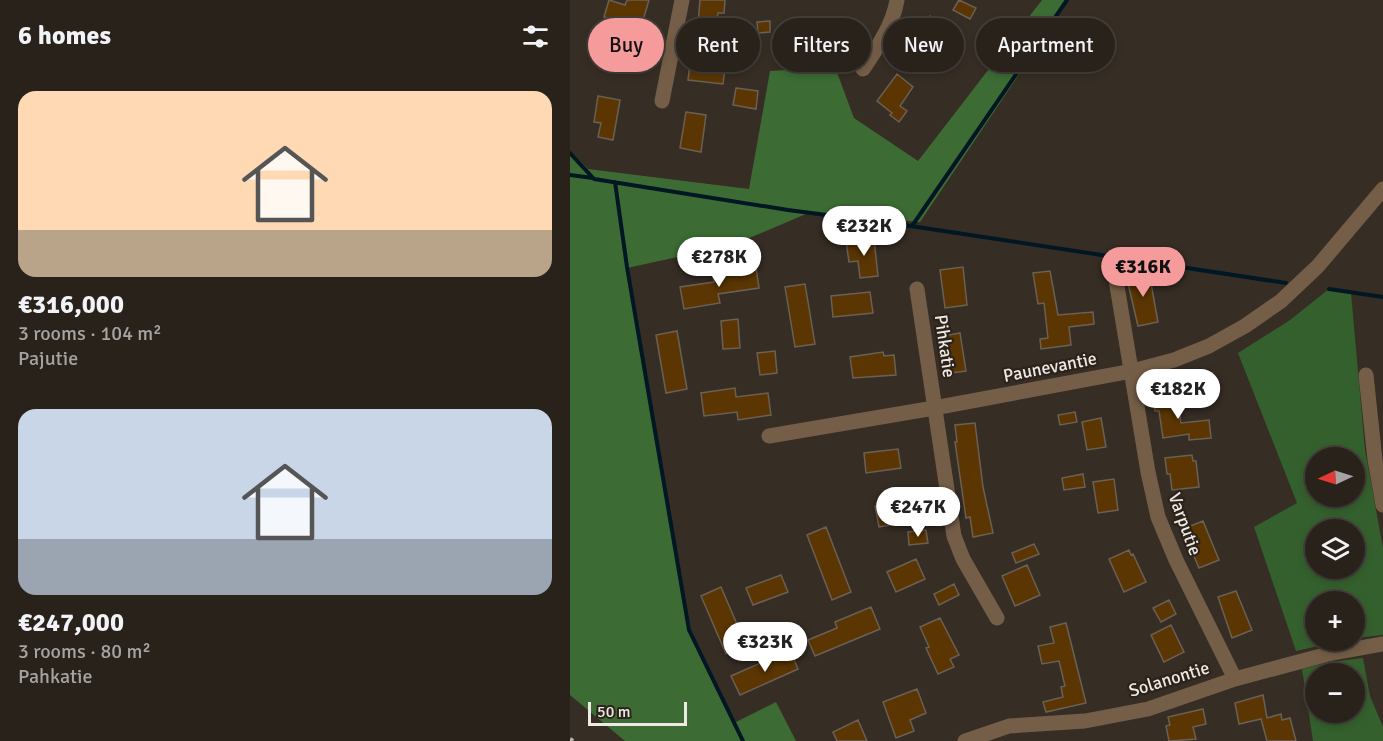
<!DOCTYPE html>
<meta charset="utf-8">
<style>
:root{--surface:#28221b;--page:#342f28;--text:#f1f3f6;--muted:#a5a4a3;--line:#443f3a;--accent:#f59b9c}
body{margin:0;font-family:Signika,sans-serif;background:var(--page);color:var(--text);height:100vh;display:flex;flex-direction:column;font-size:22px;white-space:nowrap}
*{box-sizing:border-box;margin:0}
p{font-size:20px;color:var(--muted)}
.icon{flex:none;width:33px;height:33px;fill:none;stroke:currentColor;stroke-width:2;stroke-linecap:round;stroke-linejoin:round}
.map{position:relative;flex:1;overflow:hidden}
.side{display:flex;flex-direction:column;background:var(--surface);width:570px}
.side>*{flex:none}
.top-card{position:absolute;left:18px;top:18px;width:570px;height:54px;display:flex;gap:12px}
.needle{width:39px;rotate:266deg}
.fabs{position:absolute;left:735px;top:447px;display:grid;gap:12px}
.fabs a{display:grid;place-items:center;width:60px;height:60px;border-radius:50%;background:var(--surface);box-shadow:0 3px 9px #0003,0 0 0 2px var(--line);font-size:30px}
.scale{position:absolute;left:18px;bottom:15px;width:99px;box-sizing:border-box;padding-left:6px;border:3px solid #efe9e4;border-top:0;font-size:16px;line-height:21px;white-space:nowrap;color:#efe9e4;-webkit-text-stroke:4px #2c231b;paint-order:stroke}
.price{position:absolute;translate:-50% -51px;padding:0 14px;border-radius:21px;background:#fff;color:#222;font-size:20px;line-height:39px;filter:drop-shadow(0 2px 3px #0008)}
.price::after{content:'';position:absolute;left:50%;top:36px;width:18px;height:14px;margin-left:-9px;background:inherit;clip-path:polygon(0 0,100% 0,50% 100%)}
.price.active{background:var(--accent);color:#111}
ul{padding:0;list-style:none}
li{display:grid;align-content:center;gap:12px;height:318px;padding:0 18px}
li span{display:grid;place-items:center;height:186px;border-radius:18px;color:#555}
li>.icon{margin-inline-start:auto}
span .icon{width:108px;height:108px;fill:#fffc;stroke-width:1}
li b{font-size:26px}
h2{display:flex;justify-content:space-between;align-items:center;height:72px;padding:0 18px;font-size:26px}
.chip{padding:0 21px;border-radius:27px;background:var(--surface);box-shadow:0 3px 9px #0003,0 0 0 2px var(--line);font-size:21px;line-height:54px}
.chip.active{background:var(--accent);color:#111}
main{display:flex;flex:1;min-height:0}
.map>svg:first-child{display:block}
.green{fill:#34602d;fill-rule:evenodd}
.forest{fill:#3c6c34}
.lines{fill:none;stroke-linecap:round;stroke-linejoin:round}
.stream{stroke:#011724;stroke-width:4}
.building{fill:#5b3602;stroke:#6a6056;stroke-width:1.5}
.minor{stroke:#745e47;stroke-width:15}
.rail{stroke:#bbb5ae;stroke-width:4;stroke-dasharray:8 8;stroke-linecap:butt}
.labels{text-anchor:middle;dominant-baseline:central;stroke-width:4.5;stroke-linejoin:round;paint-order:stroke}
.street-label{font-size:18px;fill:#efe9e4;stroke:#2c231b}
</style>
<main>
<section class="side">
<h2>6 homes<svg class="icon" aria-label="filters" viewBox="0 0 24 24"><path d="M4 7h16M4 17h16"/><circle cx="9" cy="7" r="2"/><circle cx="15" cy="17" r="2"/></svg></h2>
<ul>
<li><span style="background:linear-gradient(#ffd9b3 75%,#b9a48a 0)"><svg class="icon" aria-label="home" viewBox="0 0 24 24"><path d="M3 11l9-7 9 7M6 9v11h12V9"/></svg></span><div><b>€316,000</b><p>3 rooms · 104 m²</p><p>Pajutie</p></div></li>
<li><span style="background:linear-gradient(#c9d6e8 70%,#9aa5b1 0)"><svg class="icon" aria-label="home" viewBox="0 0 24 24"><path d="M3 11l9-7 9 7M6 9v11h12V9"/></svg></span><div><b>€247,000</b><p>3 rooms · 80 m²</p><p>Pahkatie</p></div></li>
</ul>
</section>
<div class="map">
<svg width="813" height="741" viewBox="0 0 813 741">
<rect width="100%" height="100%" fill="#362d24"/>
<!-- green -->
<path class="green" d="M759,289L781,293L795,450L813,548V635L785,638L784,602H746V640L770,641L726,651L684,527L727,503L668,353L720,320ZM746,458H784V496H746ZM746,530H784V568H746Z
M793,658L800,696L813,727V741H743L732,669L760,662ZM746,674H784V712H746Z"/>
<!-- forest -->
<path class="forest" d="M472,0H499L350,222L236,214L163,245L57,268L119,630L164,723L206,702L226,741H55L0,695V151L18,169L179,189L200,71L265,67L284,118L348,161Z"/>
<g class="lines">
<!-- stream -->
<path class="stream" d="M0,153L24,179L218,210L326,224
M0,175L23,178
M45,182L57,267L119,630L173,741
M334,225L716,283
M342,226L497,0
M759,289L813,297"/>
</g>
<!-- building -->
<path class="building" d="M39,0L55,5L57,0H79L71,27L34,17Z
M130,0H155L154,13H148L146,26L128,24Z
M389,0L406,8L400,19L383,10Z
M360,16L376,27L356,50L351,46L344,55L334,47Z
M200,21V32L188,33L187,22Z
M37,37L71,40L69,52L59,51L56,72L34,69Z
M122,47L165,52L164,62L156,61L153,84L118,80Z
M327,74L343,87L330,106L337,111L329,122L320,115L322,113L307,101Z
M166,88L188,91L186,109L163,105Z
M28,96L50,100L43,140L28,137L31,123L24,122Z
M116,112L136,115L131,152L110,148Z
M304,239L308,276L290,278L288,261L279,262L276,241Z
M186,267L189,288L148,294L150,303L114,309L110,287L144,282L143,274Z
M393,267L397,305L375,308L370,270Z
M480,271L488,315L523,312L524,324L499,327L501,345L471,349L470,339L478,338L474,303L468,304L463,273Z
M579,272L588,322L568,326L556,275Z
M235,284L245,344L225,347L215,287Z
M300,292L303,313L263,317L261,296Z
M168,319L170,348L153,349L151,321Z
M107,331L117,389L96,393L86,335Z
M390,333L396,371L374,374L368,337Z
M205,351L207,373L190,375L187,353Z
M313,352L314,356L324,355L326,375L283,378L280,357Z
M165,388L166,397L198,393L201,415L168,420L167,412L134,416L131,393Z
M606,393L611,423L639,420L641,438L619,440V434L593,438L589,411H585L583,396Z
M505,412L507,422L490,425L488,415Z
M531,418L536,447L517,450L512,422Z
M405,423L413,487L423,533L403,537L400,517L396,518L385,442H387L385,425Z
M328,449L331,468L296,473L294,453Z
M622,455L623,461H626L629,487L602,490L600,474H597L595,458Z
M513,474L515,487L494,490L492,478Z
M544,479L548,510L528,513L523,482Z
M337,501L340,522L309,527L305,506Z
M633,521L649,560L629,568L613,529Z
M256,527L281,592L262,600L237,535Z
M356,530L358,543L339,545L338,532Z
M464,544L469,554L446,563L442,553Z
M559,550L561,555L563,554L576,582L554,592L539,559Z
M346,559L355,579L326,592L317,572Z
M457,565L470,595L445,606L432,576Z
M211,575L218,592L183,605L176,588Z
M384,584L389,595L369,605L364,594Z
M151,587L176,645L156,654L131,596Z
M666,591L682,630L662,638L648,597Z
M599,600L606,614L591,622L583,608Z
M301,607L310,629L245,656L238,640L267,628L265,622Z
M370,618L389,655L380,659L384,667L368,674L356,648L359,647L350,627Z
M496,623L516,703L476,712L473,702L493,697L491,687L495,686L489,661L472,664L468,646L484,643L480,627Z
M601,625L614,652L594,662L581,635Z
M220,650L228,669L170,695L161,676Z
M347,689L356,713L340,720L344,731L326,738L313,702Z
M693,695L697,718L711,714L712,720L720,718L726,741H697L691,719L669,724L665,703Z
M633,709L636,724L623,727L626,739L599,741L596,726L600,725L598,717Z
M288,720L297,741H267L263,732Z"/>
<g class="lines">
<!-- minor -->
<path class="minor" d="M293,69C307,48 323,25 327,0
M92,101L112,0
M546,280L578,472L588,517L606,560L665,679
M347,289L384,536L393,559L427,618
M796,375L805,460L813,505
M199,436L364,408L562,371L604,360L639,346L675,326L711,301L748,266L813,189
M395,741L439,726L515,721L578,709L665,679L762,653L813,644"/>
<!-- rail -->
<path class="rail" d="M0,739L3,741"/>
</g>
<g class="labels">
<!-- street labels -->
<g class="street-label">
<text transform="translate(375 346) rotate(82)">Pihkatie</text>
<text transform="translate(480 367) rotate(-11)">Paunevantie</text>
<text transform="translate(615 524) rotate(70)">Varputie</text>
<text transform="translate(599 679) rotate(-17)">Solanontie</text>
</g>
</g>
</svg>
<div class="fabs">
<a><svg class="needle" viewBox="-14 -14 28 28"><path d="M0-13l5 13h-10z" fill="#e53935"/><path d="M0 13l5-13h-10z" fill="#a5a4a3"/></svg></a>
<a><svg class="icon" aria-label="layers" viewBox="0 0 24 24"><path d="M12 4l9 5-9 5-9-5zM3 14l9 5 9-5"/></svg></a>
<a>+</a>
<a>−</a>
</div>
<div class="scale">50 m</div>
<b class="price" style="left:294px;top:257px">€232K</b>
<b class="price" style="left:149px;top:288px">€278K</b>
<b class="price active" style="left:573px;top:298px">€316K</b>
<b class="price" style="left:608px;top:420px">€182K</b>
<b class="price" style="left:348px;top:538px">€247K</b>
<b class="price" style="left:195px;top:673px">€323K</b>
<div class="top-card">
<a class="chip active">Buy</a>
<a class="chip">Rent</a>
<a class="chip">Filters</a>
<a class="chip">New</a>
<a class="chip">Apartment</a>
</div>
</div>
</main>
